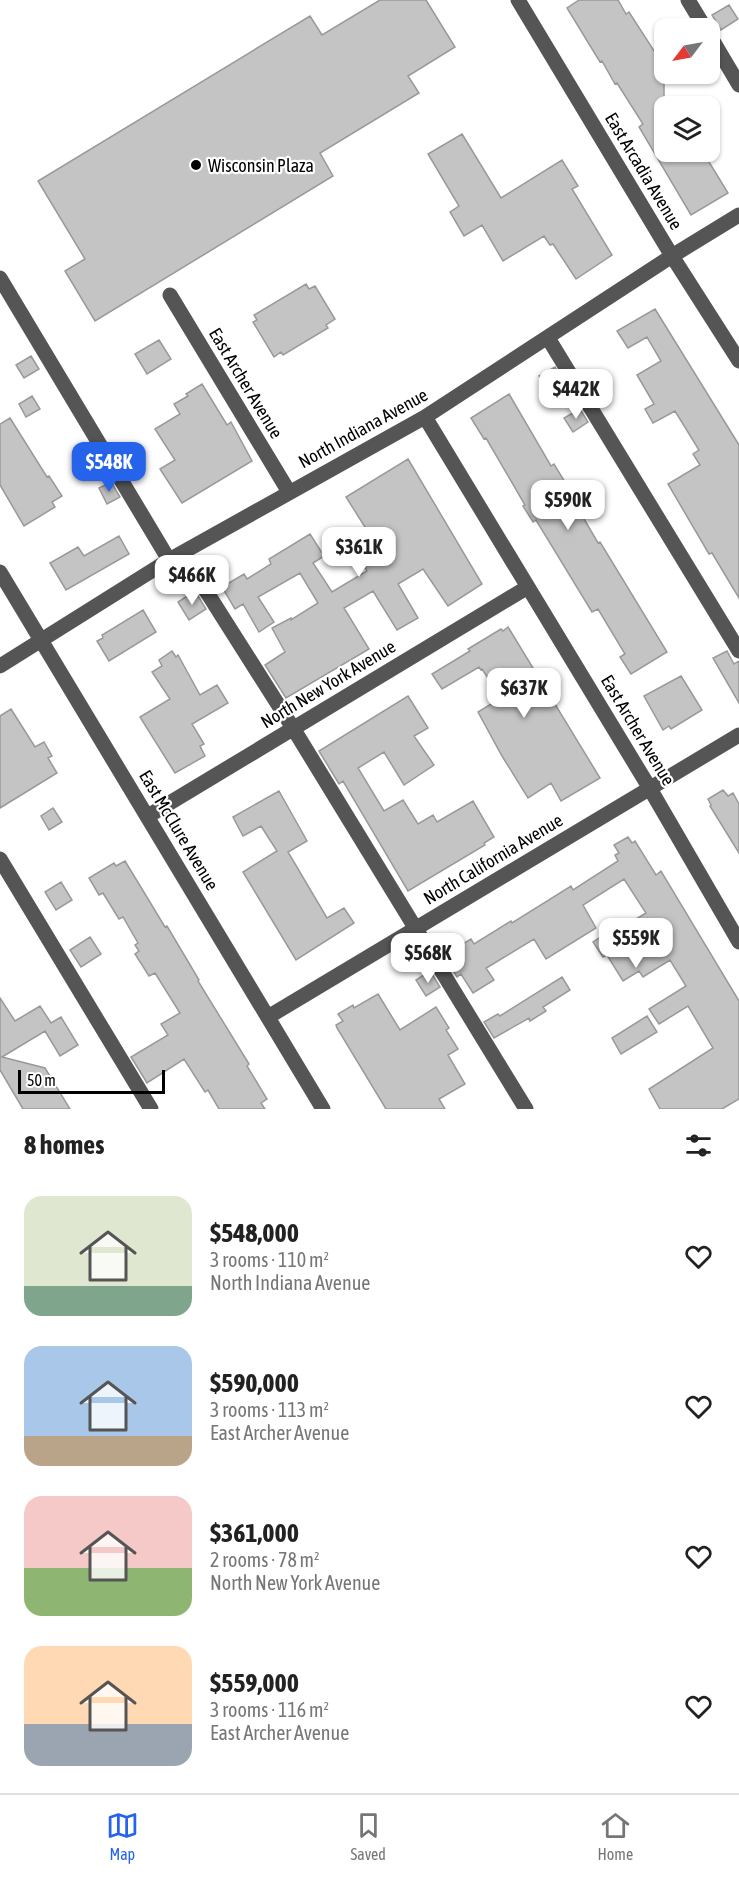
<!DOCTYPE html>
<meta charset="utf-8">
<style>
:root{--surface:#fff;--page:#f2f2f2;--text:#222;--muted:#767676;--line:#e0e0e0;--accent:#2563eb}
body{margin:0;font-family:"Asap Condensed",sans-serif;background:var(--page);color:var(--text);height:100vh;display:flex;flex-direction:column;font-size:22px;white-space:nowrap}
*{box-sizing:border-box;margin:0}
p{font-size:20px;color:var(--muted)}
.icon{flex:none;width:33px;height:33px;fill:none;stroke:currentColor;stroke-width:2;stroke-linecap:round;stroke-linejoin:round}
.map{position:relative;height:1109px;overflow:hidden}
.details{display:flex;flex-direction:column;background:var(--surface);flex:1}
.details>*{flex:none}
.needle{width:39px;rotate:238deg}
.fabs{position:absolute;left:654px;top:18px;display:grid;gap:12px}
.fabs a{display:grid;place-items:center;width:66px;height:66px;border-radius:12px;background:var(--surface);box-shadow:0 2px 4px #0004;font-size:30px}
.scale{position:absolute;left:18px;bottom:15px;width:147px;box-sizing:border-box;padding-left:6px;border:3px solid #000;border-top:0;font-size:16px;line-height:21px;white-space:nowrap;color:#000;-webkit-text-stroke:4px #fff;paint-order:stroke}
.price{position:absolute;translate:-50% -51px;padding:0 14px;border-radius:12px;background:#fff;color:#222;font-size:20px;line-height:39px;filter:drop-shadow(0 2px 3px #0008)}
.price::after{content:'';position:absolute;left:50%;top:36px;width:18px;height:14px;margin-left:-9px;background:inherit;clip-path:polygon(0 0,100% 0,50% 100%)}
.price.selected{background:var(--accent);color:#fff}
ul{padding:0;list-style:none}
li{display:flex;align-items:center;gap:18px;height:150px;padding:0 24px}
li span{display:grid;place-items:center;flex:none;width:168px;height:120px;border-radius:18px;color:#555}
li>.icon{margin-inline-start:auto}
span .icon{width:72px;height:72px;fill:#fffc;stroke-width:1}
li b{font-size:26px}
h2{display:flex;justify-content:space-between;align-items:center;height:72px;padding:0 24px;font-size:26px}
.menu{display:flex;justify-content:space-around;align-items:center;height:84px;border-top:2px solid var(--line);background:var(--surface);font-size:16px;color:var(--muted)}
.menu a{display:grid;justify-items:center;gap:3px}
.menu .selected{color:var(--accent)}
.map>svg:first-child{display:block}
.building{fill:#c4c4c4;stroke:#999;stroke-width:1.5}
.lines{fill:none;stroke-linecap:round;stroke-linejoin:round}
.minor{stroke:#555;stroke-width:15}
.poi-dot{fill:#000;stroke:#fff;stroke-width:2}
.labels{text-anchor:middle;dominant-baseline:central;stroke-width:4.5;stroke-linejoin:round;paint-order:stroke}
.poi-label{font-size:18px;fill:#000;stroke:#fff;text-anchor:start}
.street-label{font-size:18px;fill:#000;stroke:#fff}
</style>
<div class="map">
<svg width="739" height="1109" viewBox="0 0 739 1109">
<rect width="100%" height="100%" fill="#fff"/>
<!-- building -->
<path class="building" d="M380,0H426L455,47L408,76L419,93L320,153L333,176L95,321L65,271L85,259L38,181L310,16L322,35Z
M579,0H618L626,14L629,12L656,54L664,49V152H703L728,193L691,215L639,127L643,124L617,83L615,84L602,61L600,62L567,8Z
M729,5L738,19L721,30L712,15Z
M462,134L501,198L562,160L578,186L572,189L612,255L576,279L553,244L550,245L544,236L503,261L482,225L464,236L450,212L459,206L428,154Z
M306,284L309,289L315,286L335,319L326,325L328,328L283,355L281,352L274,357L253,322L257,320L254,315Z
M655,309L739,445V598L712,553L709,554L668,484L700,465L693,454L699,450L675,411L653,423L645,409L654,404L637,375L661,361L647,337L628,348L617,331Z
M159,340L171,359L147,374L135,354Z
M31,356L39,369L24,378L16,365Z
M555,367L565,384L549,393L539,376Z
M202,384L227,425L231,422L252,461L182,503L160,469L175,460L155,429L180,414L174,404L188,396L186,394Z
M509,394L551,466L554,464L582,510L580,512L598,543L600,542L667,652L631,674L620,657L625,654L598,609L592,612L536,520L533,522L523,506L525,505L486,438L484,439L471,418Z
M32,396L40,409L26,417L19,404Z
M580,409L588,422L573,432L564,418Z
M10,418L47,477L49,476L62,496L52,502L55,507L24,526L0,485V424Z
M408,459L482,584L448,606L423,569L398,584L418,618L397,630L373,591L344,608L369,649L286,698L265,665L285,652L272,628L291,618V620L318,603L300,573L258,597L274,622L259,632L243,604L235,609L222,587L244,574L247,579L271,564L269,559L310,534L324,556L313,563L332,592L367,571L347,538L365,527L346,497Z
M111,482L120,497L107,504L99,488Z
M119,536L129,554L66,590L50,563L78,547L84,556Z
M195,591L206,609L189,620L178,602Z
M143,610L156,632L109,661L97,641L103,638L102,635Z
M508,627L600,778L561,801L551,783L528,798L502,756L478,712L501,698L482,669L481,670L479,667L442,689L432,674L470,651L468,649L501,629L503,631Z
M172,651L176,657L178,655L200,695L217,685L228,703L192,724L204,744L200,746L205,756L175,773L140,717L170,699L152,672L162,666L159,660Z
M727,651L734,664L739,661V703L713,658Z
M681,676L702,710L671,729L669,726L663,730L644,696Z
M408,696L428,728L414,736L434,765L404,785L384,752L358,768L384,811L403,800L418,824L433,815L437,822L473,801L494,837L484,843L485,845L408,891L343,781L339,784L319,751Z
M11,709L35,747L44,742L52,756L48,758L57,773L0,808V716Z
M723,790L728,796L733,793L739,804V853L710,806L711,805L708,799Z
M279,791L307,841L288,852L327,918L344,908L354,923L296,960L243,872L277,851L261,826L243,836L233,817Z
M53,808L62,822L49,830L41,816Z
M628,837L632,843L635,841L656,875L661,871L739,1001V1099L722,1109H660L649,1089L713,1048L688,1006L659,1024L649,1009L686,986L670,960L643,977L639,971L623,981L607,955L603,957L593,942L608,932L610,935L646,913L624,879L583,905L596,928L546,959L534,939L488,967L486,968L494,980L473,993L461,974L457,977L447,961L451,958L448,953L471,939L474,944L511,921L512,923L571,886L573,890L618,861L615,855L619,853L614,845Z
M125,861L165,927L167,926L199,980L198,981L249,1064L247,1066L267,1099L261,1103L265,1109H219L208,1090L205,1092L184,1059L147,1083L131,1057L168,1035L161,1024L180,1013L155,973L149,976L135,954L139,951L135,945L138,943L123,917L119,919L103,893L99,895L89,878L114,863L116,866Z
M61,882L72,900L56,910L45,892Z
M90,937L101,954L81,967L70,950Z
M430,971L440,987L426,996L416,980Z
M562,977L570,990L543,1007L546,1011L530,1021L529,1018L494,1038L484,1022L498,1014L500,1016Z
M378,994L400,1030L436,1007L449,1028L446,1030L458,1049L448,1055L465,1084L439,1099L445,1109H386L337,1028L336,1025L343,1021L338,1014L353,1005L354,1008Z
M0,998L15,1021L40,1006L51,1023L61,1017L78,1045L60,1056L45,1031L2,1057L45,1068L70,1109H23L0,1070Z
M647,1016L657,1032L621,1054L612,1038Z"/>
<g class="lines">
<!-- minor -->
<path class="minor" d="M518,0L672,256L739,361
M688,0L705,28
M710,36L739,85
M0,278L169,560
M170,295L289,492
M548,338L739,651
M425,417L649,787L739,942
M182,553L293,728L526,1109
M0,572L323,1109
M0,666L169,560L425,417L672,256L739,215
M148,816L528,587
M0,859L151,1109
M268,1017L739,735"/>
</g>
<!-- markers -->
<circle class="poi-dot" cx="196" cy="165" r="6"/>
<g class="labels">
<!-- poi labels -->
<g class="poi-label">
<text x="208" y="165">Wisconsin Plaza</text>
</g>
<!-- street labels -->
<g class="street-label">
<text transform="translate(644 171) rotate(59)">East Arcadia Avenue</text>
<text transform="translate(246 383) rotate(59)">East Archer Avenue</text>
<text transform="translate(363 428) rotate(-29)">North Indiana Avenue</text>
<text transform="translate(328 684) rotate(-31)">North New York Avenue</text>
<text transform="translate(638 730) rotate(59)">East Archer Avenue</text>
<text transform="translate(179 830) rotate(59)">East McClure Avenue</text>
<text transform="translate(493 859) rotate(-31)">North California Avenue</text>
</g>
</g>
</svg>
<div class="fabs">
<a><svg class="needle" viewBox="-14 -14 28 28"><path d="M0-13l5 13h-10z" fill="#e53935"/><path d="M0 13l5-13h-10z" fill="#767676"/></svg></a>
<a><svg class="icon" aria-label="layers" viewBox="0 0 24 24"><path d="M12 4l9 5-9 5-9-5zM3 14l9 5 9-5"/></svg></a>
</div>
<div class="scale">50 m</div>
<b class="price" style="left:576px;top:420px">$442K</b>
<b class="price selected" style="left:109px;top:493px">$548K</b>
<b class="price" style="left:568px;top:531px">$590K</b>
<b class="price" style="left:359px;top:578px">$361K</b>
<b class="price" style="left:192px;top:606px">$466K</b>
<b class="price" style="left:524px;top:719px">$637K</b>
<b class="price" style="left:636px;top:969px">$559K</b>
<b class="price" style="left:428px;top:984px">$568K</b>
</div>
<section class="details">
<h2>8 homes<svg class="icon" aria-label="filters" viewBox="0 0 24 24"><path d="M4 7h16M4 17h16"/><circle cx="9" cy="7" r="2"/><circle cx="15" cy="17" r="2"/></svg></h2>
<ul>
<li><span style="background:linear-gradient(#dfe7d0 75%,#7fa58c 0)"><svg class="icon" aria-label="home" viewBox="0 0 24 24"><path d="M3 11l9-7 9 7M6 9v11h12V9"/></svg></span><div><b>$548,000</b><p>3 rooms · 110 m²</p><p>North Indiana Avenue</p></div><svg class="icon" aria-label="heart" viewBox="0 0 24 24"><path d="M12 20l-8-8c-3-5 5-10 8-4 3-6 11-1 8 4z"/></svg></li>
<li><span style="background:linear-gradient(#a9c7e8 75%,#b9a48a 0)"><svg class="icon" aria-label="home" viewBox="0 0 24 24"><path d="M3 11l9-7 9 7M6 9v11h12V9"/></svg></span><div><b>$590,000</b><p>3 rooms · 113 m²</p><p>East Archer Avenue</p></div><svg class="icon" aria-label="heart" viewBox="0 0 24 24"><path d="M12 20l-8-8c-3-5 5-10 8-4 3-6 11-1 8 4z"/></svg></li>
<li><span style="background:linear-gradient(#f6c9c9 60%,#8fb573 0)"><svg class="icon" aria-label="home" viewBox="0 0 24 24"><path d="M3 11l9-7 9 7M6 9v11h12V9"/></svg></span><div><b>$361,000</b><p>2 rooms · 78 m²</p><p>North New York Avenue</p></div><svg class="icon" aria-label="heart" viewBox="0 0 24 24"><path d="M12 20l-8-8c-3-5 5-10 8-4 3-6 11-1 8 4z"/></svg></li>
<li><span style="background:linear-gradient(#ffd9b3 65%,#9aa5b1 0)"><svg class="icon" aria-label="home" viewBox="0 0 24 24"><path d="M3 11l9-7 9 7M6 9v11h12V9"/></svg></span><div><b>$559,000</b><p>3 rooms · 116 m²</p><p>East Archer Avenue</p></div><svg class="icon" aria-label="heart" viewBox="0 0 24 24"><path d="M12 20l-8-8c-3-5 5-10 8-4 3-6 11-1 8 4z"/></svg></li>
</ul>
</section>
<nav class="menu">
<a class="selected"><svg class="icon" aria-label="map" viewBox="0 0 24 24"><path d="M3 6l6-2 6 2 6-2v14l-6 2-6-2-6 2zM9 4v14M15 6v14"/></svg>Map</a>
<a><svg class="icon" aria-label="saved" viewBox="0 0 24 24"><path d="M7 4h10v16l-5-4-5 4z"/></svg>Saved</a>
<a><svg class="icon" aria-label="home" viewBox="0 0 24 24"><path d="M3 11l9-7 9 7M6 9v11h12V9"/></svg>Home</a>
</nav>
